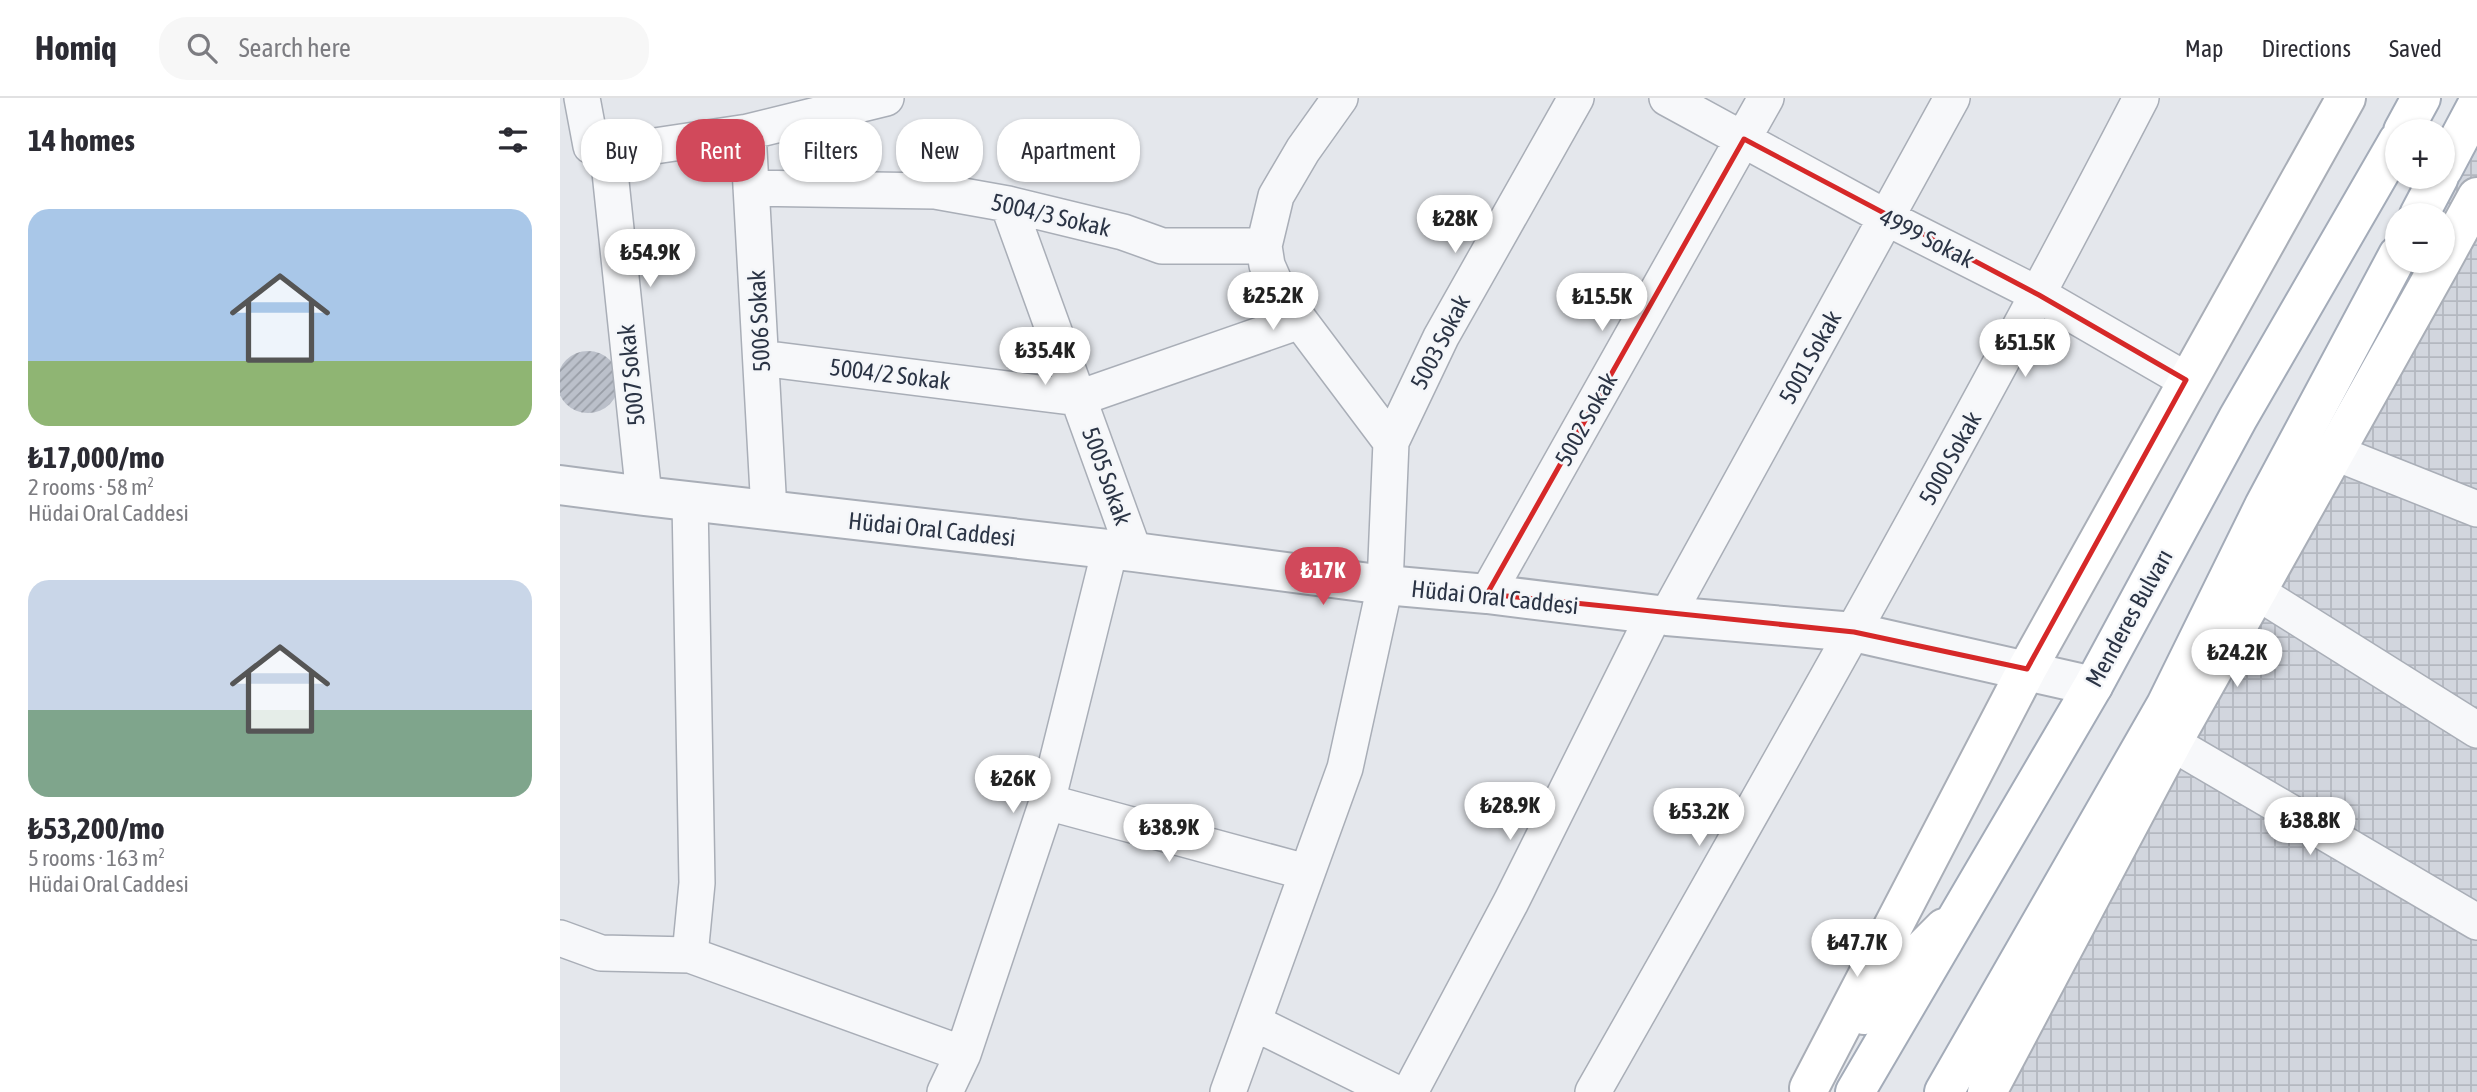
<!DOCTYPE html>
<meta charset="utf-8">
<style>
:root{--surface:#fff;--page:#f7f7f7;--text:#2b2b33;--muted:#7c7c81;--line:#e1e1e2;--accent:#d1495b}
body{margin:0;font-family:"Asap Condensed",sans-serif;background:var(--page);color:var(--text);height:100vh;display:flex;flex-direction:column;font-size:26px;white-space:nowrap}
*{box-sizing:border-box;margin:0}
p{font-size:23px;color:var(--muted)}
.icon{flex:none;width:38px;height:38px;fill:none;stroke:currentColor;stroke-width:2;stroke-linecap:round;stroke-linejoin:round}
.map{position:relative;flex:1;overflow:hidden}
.sheet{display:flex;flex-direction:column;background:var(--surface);width:560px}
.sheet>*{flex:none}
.top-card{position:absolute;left:21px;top:21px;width:665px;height:63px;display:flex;gap:14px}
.controls{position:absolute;left:1825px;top:21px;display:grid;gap:14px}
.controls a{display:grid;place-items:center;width:70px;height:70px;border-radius:50%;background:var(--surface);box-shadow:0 2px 5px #0004;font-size:35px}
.price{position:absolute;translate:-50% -60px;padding:0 16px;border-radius:24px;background:#fff;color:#222;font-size:23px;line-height:46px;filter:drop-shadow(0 2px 4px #0008)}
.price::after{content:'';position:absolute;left:50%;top:42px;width:21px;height:16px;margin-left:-10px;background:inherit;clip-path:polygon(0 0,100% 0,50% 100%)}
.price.on{background:var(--accent);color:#fff}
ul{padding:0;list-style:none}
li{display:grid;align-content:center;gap:14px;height:371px;padding:0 28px}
li span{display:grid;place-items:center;height:217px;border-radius:21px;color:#555}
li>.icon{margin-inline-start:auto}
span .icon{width:126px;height:126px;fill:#fffc;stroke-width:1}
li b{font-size:30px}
h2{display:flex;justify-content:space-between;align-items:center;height:84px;padding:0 28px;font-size:30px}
.pill{padding:0 24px;border-radius:28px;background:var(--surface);box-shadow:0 2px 5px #0004;font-size:24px;line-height:63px}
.pill.on{background:var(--accent);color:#fff}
header{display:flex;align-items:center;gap:42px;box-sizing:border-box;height:98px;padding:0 35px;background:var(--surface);border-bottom:2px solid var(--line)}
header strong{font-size:33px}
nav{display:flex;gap:38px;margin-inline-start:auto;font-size:24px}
.search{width:490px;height:63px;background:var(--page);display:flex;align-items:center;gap:18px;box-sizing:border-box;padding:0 24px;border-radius:28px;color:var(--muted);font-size:26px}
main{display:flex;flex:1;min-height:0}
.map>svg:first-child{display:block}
.industrial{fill:url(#industrial-grid)}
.building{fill:url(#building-hatch)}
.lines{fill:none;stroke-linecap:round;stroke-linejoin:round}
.minor-casing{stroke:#a9aeb7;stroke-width:38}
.tertiary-casing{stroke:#a9aeb7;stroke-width:42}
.secondary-casing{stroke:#a9aeb7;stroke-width:42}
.primary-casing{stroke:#a3abb8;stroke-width:42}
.minor{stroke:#f7f8fa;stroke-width:35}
.tertiary{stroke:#f7f8fa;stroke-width:38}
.secondary{stroke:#fff;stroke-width:38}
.primary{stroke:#fff;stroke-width:38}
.marked{fill:none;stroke:#d62828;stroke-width:5;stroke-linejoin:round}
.labels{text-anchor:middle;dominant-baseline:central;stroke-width:5;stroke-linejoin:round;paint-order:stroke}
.street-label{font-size:24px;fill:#2b3445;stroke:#f4f6f9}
</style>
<header>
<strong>Homiq</strong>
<div class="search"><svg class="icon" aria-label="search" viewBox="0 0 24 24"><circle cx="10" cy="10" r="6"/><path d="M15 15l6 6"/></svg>Search here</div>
<nav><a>Map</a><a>Directions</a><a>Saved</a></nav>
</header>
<main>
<section class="sheet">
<h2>14 homes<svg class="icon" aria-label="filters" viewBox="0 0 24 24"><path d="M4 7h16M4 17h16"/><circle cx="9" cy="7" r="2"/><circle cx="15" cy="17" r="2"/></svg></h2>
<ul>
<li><span style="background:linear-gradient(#a9c7e8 70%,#8fb573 0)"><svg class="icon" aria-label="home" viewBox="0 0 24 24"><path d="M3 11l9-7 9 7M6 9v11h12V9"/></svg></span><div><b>₺17,000/mo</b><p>2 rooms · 58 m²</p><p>Hüdai Oral Caddesi</p></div></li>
<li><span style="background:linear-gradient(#c9d6e8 60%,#7fa58c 0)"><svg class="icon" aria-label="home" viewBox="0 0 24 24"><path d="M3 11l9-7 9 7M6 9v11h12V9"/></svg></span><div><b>₺53,200/mo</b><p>5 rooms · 163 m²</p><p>Hüdai Oral Caddesi</p></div></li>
</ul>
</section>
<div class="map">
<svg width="1917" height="994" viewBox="0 0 1917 994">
<defs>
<pattern id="industrial-grid" width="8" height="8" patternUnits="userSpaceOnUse" patternTransform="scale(1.75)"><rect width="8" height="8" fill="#d2d6de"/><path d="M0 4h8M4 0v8" fill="none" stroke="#b4b8c0"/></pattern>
<pattern id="building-hatch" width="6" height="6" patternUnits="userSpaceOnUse" patternTransform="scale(1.75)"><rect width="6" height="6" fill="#bbc0ca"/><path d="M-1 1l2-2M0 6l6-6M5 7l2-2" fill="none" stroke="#989da6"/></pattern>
</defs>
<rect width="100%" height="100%" fill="#e4e7ec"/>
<!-- industrial -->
<path class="industrial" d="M1917,0V994H1411L1776,356L1851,163H1883V117H1868Z"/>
<!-- building -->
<path class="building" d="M-3 284a31 31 0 1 1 62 0a31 31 0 1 1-62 0Z"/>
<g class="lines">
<defs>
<path id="minor" d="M22,0L31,48L48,55L84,398
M1107,0L1327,120L1479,197L1626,282
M188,34L209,413
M48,55L188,34L326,0
M191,90L375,93L448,106L563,134L602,148H704
M448,106L574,454
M201,260L519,300L740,223
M831,344L881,239L1016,0
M1776,355L1917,411
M130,403L137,785L130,857
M1697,494L1917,632
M927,496L1206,0
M1107,518L1392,0
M1612,645L1917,824
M487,704L746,774
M0,840L41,855L130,857L403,956
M695,925L834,994
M385,994L403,956L487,704L550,451
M668,994L785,670L825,487L831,344L740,223L714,183L707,167L704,148L716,98L743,52L780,0
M850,994L951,804L1094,517
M1033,994C1220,665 1407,336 1581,0"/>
<path id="tertiary" d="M0,387L84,398L574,454L825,487L927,496L1107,518L1294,534L1533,588"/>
<path id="secondary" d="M1883,161L1917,99
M1304,917L1346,868L1384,830
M1249,990L1467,571L1786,0
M1427,994L1612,645L1882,163"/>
<path id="primary" d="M1843,33L1861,0
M1883,71L1917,7
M1859,117L1879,79
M1295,994L1533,588L1678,320L1838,43
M1384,994L1606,607L1704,408L1838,157"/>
</defs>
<!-- minor casing -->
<use href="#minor" class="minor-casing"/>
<!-- tertiary casing -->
<use href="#tertiary" class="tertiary-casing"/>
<!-- secondary casing -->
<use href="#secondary" class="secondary-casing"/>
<!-- primary casing -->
<use href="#primary" class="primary-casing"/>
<!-- minor -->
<use href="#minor" class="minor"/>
<!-- tertiary -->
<use href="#tertiary" class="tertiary"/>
<!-- secondary -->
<use href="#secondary" class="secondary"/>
<!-- primary -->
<use href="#primary" class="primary"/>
</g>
<!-- marked area -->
<path class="marked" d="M1184,41L1479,197L1626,282L1467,571L1294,534L927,496Z"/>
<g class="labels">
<!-- street labels -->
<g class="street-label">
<text transform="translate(491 117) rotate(13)">5004/3 Sokak</text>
<text transform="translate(1367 140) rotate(27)">4999 Sokak</text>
<text transform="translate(199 223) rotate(-93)">5006 Sokak</text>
<text transform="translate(880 244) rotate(-63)">5003 Sokak</text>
<text transform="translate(1250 259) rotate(-61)">5001 Sokak</text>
<text transform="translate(330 276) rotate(7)">5004/2 Sokak</text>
<text transform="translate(71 277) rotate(-96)">5007 Sokak</text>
<text transform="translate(1026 321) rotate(-61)">5002 Sokak</text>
<text transform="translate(1390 360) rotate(-61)">5000 Sokak</text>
<text transform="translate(547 378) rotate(70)">5005 Sokak</text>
<text transform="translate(372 431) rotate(6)">Hüdai Oral Caddesi</text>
<text transform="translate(935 499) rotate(6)">Hüdai Oral Caddesi</text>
<text transform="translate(1569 520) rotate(-61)">Menderes Bulvarı</text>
</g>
</g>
</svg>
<div class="controls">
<a>+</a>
<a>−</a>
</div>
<b class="price" style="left:895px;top:157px">₺28K</b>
<b class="price" style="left:90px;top:191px">₺54.9K</b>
<b class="price" style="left:713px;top:234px">₺25.2K</b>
<b class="price" style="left:1042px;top:235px">₺15.5K</b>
<b class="price" style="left:1465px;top:281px">₺51.5K</b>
<b class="price" style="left:485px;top:289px">₺35.4K</b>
<b class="price on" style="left:763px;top:509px">₺17K</b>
<b class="price" style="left:1677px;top:591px">₺24.2K</b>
<b class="price" style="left:453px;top:717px">₺26K</b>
<b class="price" style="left:950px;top:744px">₺28.9K</b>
<b class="price" style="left:1139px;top:750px">₺53.2K</b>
<b class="price" style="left:1750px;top:759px">₺38.8K</b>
<b class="price" style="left:609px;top:766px">₺38.9K</b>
<b class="price" style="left:1297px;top:881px">₺47.7K</b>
<div class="top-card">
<a class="pill">Buy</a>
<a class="pill on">Rent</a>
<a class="pill">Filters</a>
<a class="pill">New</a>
<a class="pill">Apartment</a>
</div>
</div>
</main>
